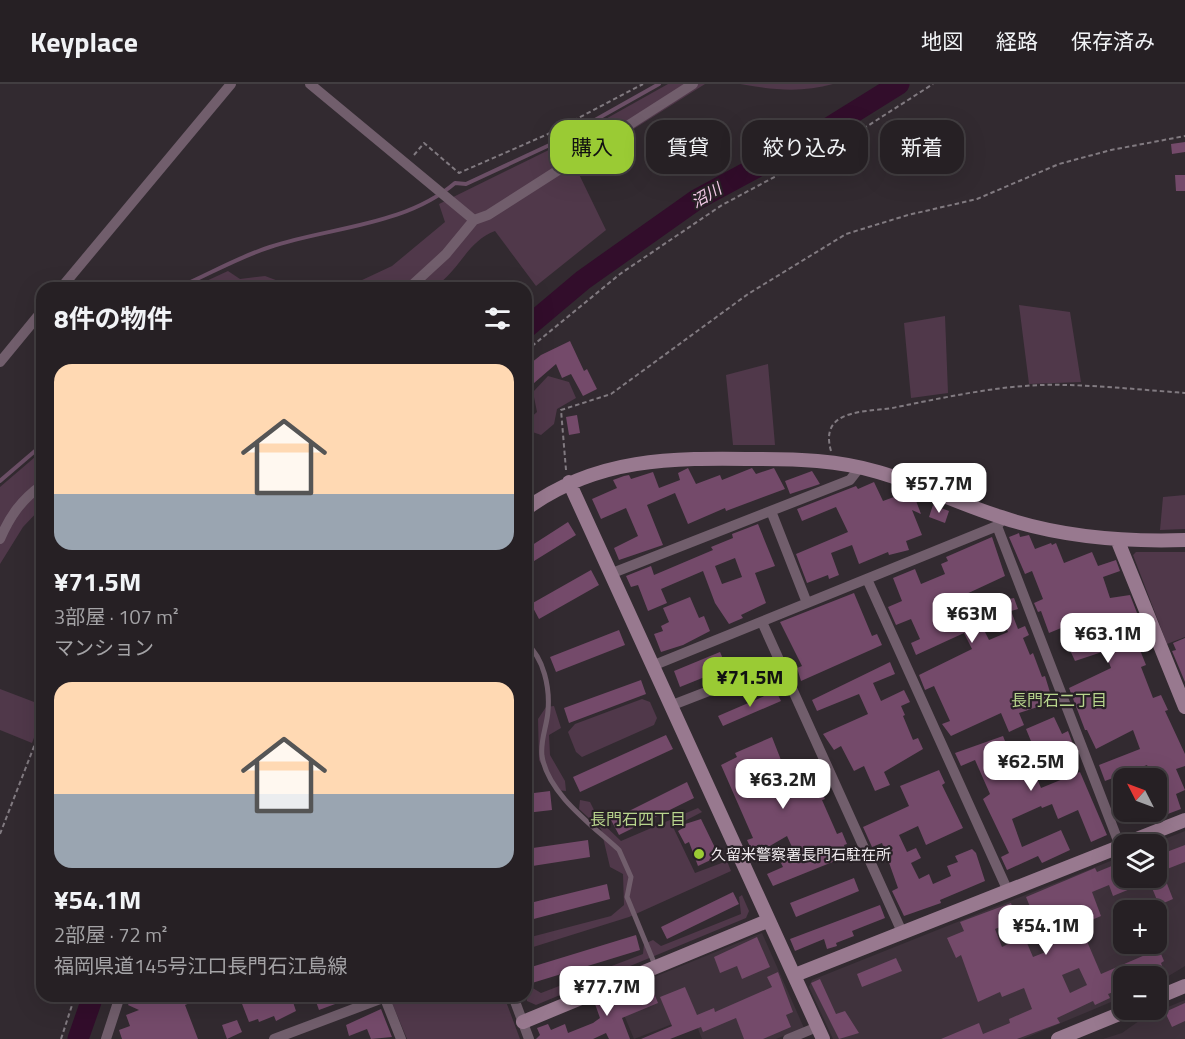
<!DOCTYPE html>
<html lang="ja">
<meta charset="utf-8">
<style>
:root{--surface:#262024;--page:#322d31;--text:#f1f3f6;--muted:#a4a3a6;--line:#423e41;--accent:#9acb34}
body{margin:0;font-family:"Titillium Web","Noto Sans JP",sans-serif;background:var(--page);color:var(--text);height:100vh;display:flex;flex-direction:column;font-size:22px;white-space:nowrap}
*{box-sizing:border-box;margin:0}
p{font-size:20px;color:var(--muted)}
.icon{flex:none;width:33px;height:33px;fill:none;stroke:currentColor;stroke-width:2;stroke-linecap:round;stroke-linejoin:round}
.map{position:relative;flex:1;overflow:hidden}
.details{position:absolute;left:36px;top:198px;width:496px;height:720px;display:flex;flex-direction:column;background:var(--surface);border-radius:18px;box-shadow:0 6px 24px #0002,0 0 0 2px var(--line)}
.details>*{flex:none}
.top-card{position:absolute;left:550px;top:36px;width:544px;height:54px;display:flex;gap:12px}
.needle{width:39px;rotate:312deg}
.controls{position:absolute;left:1113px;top:684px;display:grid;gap:12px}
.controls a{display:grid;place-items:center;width:54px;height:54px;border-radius:12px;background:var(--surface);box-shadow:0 6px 24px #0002,0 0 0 2px var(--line);font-size:30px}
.price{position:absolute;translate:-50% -51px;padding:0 14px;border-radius:12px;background:#fff;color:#222;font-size:20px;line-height:39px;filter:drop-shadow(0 2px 3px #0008)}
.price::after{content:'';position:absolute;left:50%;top:36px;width:18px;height:14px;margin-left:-9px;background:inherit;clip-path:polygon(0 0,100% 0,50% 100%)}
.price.current{background:var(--accent);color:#111}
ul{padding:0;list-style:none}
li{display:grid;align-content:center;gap:12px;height:318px;padding:0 18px}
li span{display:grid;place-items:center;height:186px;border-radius:18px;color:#555}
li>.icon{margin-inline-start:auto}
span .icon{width:108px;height:108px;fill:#fffc;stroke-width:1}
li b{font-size:26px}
h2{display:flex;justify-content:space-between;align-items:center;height:72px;padding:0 18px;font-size:26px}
.pill{padding:0 21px;border-radius:18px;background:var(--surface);box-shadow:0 6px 24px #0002,0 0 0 2px var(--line);font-size:21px;line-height:54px}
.pill.current{background:var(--accent);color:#111}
header{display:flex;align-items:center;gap:36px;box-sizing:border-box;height:84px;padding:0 30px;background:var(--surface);border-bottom:2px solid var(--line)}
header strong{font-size:28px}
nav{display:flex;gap:33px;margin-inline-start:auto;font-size:21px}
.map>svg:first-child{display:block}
.built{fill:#3f323c;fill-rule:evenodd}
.green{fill:#50384a}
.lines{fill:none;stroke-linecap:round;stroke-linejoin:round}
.stream{stroke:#6b4f66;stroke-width:4}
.river{stroke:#320d2b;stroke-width:21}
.building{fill:#744a6a;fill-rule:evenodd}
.path{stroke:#817a80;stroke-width:2;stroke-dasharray:4.5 3;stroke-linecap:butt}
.lane{stroke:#715e6c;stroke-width:5}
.street{stroke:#715e6c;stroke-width:10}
.secondary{stroke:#98798f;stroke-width:14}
.poi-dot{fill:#9acb34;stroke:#282126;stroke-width:2}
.labels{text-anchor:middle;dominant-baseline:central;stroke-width:4.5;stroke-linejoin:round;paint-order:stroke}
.poi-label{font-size:15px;fill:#efeaee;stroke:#282126;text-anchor:start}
.water-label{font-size:16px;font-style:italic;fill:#f7cdeb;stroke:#282126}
.neighbourhood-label{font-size:16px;fill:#b8d58d;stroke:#282126}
</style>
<header>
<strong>Keyplace</strong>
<nav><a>地図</a><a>経路</a><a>保存済み</a></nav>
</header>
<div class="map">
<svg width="1185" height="955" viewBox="0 0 1185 955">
<rect width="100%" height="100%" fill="#322a30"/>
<!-- built -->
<path class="built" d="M1185,747V882L1159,898L1157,899L1156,892H1124L1123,913L1023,955H833L809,903L812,896L1123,772L1124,794H1156V760H1152ZM1124,826H1156V860H1124Z
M762,849L804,944L776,955H702L693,932L634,955L615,909Z
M1185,916V955H1103L1122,949L1146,932Z"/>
<!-- green -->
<path class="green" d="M668,0H705L575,82L606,146L536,202L495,147C467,157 459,188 434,203C424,208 360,204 345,204L392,182L445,138L439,120L561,60Z
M740,0H833C802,9 772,6 740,0Z
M228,187L240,195L265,192L297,204H191Z
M1019,221L1070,228L1081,298L1029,300Z
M945,232L948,309L911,314L904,239Z
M768,280L775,361H733L726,291Z
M548,292L569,298L576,314L557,325L554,340L541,351L527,346V337L537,328L533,308Z
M42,367V423L23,443L0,480V403Z
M1185,411V445L1160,446L1163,413Z
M1136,468H1185V553L1167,560L1133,471Z
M0,605L42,621V632L32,659L0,646Z
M642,615L650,618L657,634L654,641L582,673L576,668L568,648L575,640Z
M554,622L561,644L549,651L550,671L565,697L566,707L556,706L539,676L538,635L546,623Z
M580,716L590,718L599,736L621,757L698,724L702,728L673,743L695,789L727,777L731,787L629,833L530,864L527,862V854L611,832L624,821L623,790L610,783L601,745L579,725Z
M742,811L749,827L746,834L536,921L527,917V907L531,903L541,909L643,870L644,860L653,856L661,862L741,830L739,813Z
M410,912H504L520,955H407L392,919Z"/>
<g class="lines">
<!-- stream -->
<path class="stream" d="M177,204C208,191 238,173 270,163C330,143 405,142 455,99L466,100L556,58L659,0
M0,397L42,361"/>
<!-- river -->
<path class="river" d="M526,244L583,196L696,116L822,48L899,0
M78,955L93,912"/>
</g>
<!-- building -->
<path class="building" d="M1185,58V68L1172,70L1171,60Z
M1175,91H1185V107H1176Z
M570,257L584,287L587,285L597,305L583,312L571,290L562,294L556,280L526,306V283L541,271Z
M577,331L580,349L569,351L566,333Z
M688,384L696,400L720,391L722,396L752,384L756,390L774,384L785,405L726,427L725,424L688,440L675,409L647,421L663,461L619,476L614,464L638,452L626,424L601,435L592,415L617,404L613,396L624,392L629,391L631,395L653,388L659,404L680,396L678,389Z
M812,387L820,400L790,410L785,397Z
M874,398L883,417L905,409L908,416L915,414L921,430L912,426L922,451L906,457L909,466L889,471L888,468L859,480L852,461L831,469L839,491L829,495L828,491L807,499L796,470L848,448L836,423L802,437L797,425L856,402L858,405Z
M933,421L949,427L945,439L929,433Z
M568,438L576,451L526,482V465Z
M758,440L775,482L755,489L766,519L741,531L743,534L729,540L715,519L703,487L661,505L667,519L648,527L638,501L631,503L626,492L651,482L654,491L713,466L711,463L733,454L732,450ZM735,474L742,493L722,500L715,482Z
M1019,449L1020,453L1029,451L1035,465L1051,459L1052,461L1056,459L1064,479L1092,468L1098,482L1116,476L1120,487L1103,493L1110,514L1130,511L1148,557L1138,561L1146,581L1141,583L1153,614L1161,611L1168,626L1165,627L1185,670V682L1176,685L1185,706L1176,710L1181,725L1165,731L1161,722L1165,720L1159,704L1156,705V691L1152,692L1147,681L1105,697L1099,681L1140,665L1133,646L1096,665L1087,646H1085L1069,604L1111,584L1105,567L1075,577L1069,564L1095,553L1088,533L1049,549L1041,527L1038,528L1034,519L1043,515L1032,487L1025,490L1009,453Z
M992,453L1005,492L947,519L955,536L975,528L989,556L1008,548L995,518L1014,514L1018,525L1011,527L1018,545L1025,542L1029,551L1023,554L1030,571L1033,569L1042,593L1045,592L1053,618L1019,629L1024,641L1009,648L1001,629L951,652L942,640L950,637L934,602L925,606L919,591L972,565L964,549L916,571L911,559L920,555L911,535L896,541L888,523L902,517L893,494L915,485L921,500L945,490L941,480L948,477L946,473Z
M591,486L599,501L539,535L531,520Z
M854,509L872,552L877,550L882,561L801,597L797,584L802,582L780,538Z
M690,513L699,534L704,532L710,547L683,561L661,568L654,550L663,547L661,542L669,538L663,524Z
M619,546L625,561L556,588L550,573Z
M1185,554V598L1172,567L1176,566L1173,559Z
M720,568L727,584L680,603L674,587Z
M890,578L895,590L873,599L881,617L904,606L910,618L901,622L905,631L903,632L913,656L918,654L923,665L884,688L890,701L875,707L864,682L854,687L841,662L834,666L823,650L868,630L859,610L817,627L812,616Z
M641,596L646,610L569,639L564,624Z
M776,607L781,617L723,642L718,632Z
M1054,633L1062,650L1068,647L1074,663L1057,667L1056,664L1034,675L1038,685L1034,687L1041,704L1080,688L1107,751L1091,758L1078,726L1058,735L1052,720L1042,724L1041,722L1012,735L1022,763L1061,746L1070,766L1042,779L1038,772L1007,786L1001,773L1009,769L983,715L990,710L975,676L961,682L955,669L1003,652L1011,672L1033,662L1026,645Z
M666,651L673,665L580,708L573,693Z
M772,653L788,694L809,684L825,715L822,716L837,750L842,748L847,760L844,761L845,765L832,770L835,777L773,802L767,790L783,783L781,779L796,772L787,752L754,771L747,756L753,754L721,681L737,673L735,669Z
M939,686L945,699L942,701L963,744L926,761L918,742L899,751L907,768L916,764L921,774L911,779L919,795L929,790L933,800L951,792L947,782L958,778L955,772L972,765L976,769L985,797L940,816L941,819L904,832L892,807L898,804L882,759L872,763L863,743L909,722L900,702Z
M687,698L694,714L619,751L611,736Z
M550,707L552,726L526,729V710Z
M701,735L719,772L698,782L689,758L685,760L678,747L683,744L682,741Z
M588,756L590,773L526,783V765Z
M1185,761V778L1162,787L1173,815L1159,821L1148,794H1156V772Z
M1124,777V794L1130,805L1113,812L1109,801L1092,808L1101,832L1087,838L1090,845L1083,848L1101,890L1159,865L1164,877L1161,879L1164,887L1151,892H1124V904L1108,910L1110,914L1095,921L1093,917L1057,934L1060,939L1017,955H941L979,939L983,950L1010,939L1009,935L1032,925L1024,904L1002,913L1000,908L978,918L961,871L956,874L947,854L964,847L960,838L1011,819L1017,836L995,845L1002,863L1024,852L1033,873L1048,867L1026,813L1095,784L1097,788ZM1079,884L1087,901L1070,909L1062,891Z
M854,794L859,807L796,833L790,819Z
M607,800L610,815L526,837V820Z
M733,808L739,820L667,855L661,843Z
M880,821L885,834L852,847L854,852L836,859L837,862L827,865L824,855L795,867L790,855Z
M636,851L640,866L532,899L528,884Z
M757,853L770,883L742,895L737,882L720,889L714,873Z
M896,874L902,887L862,903L857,890Z
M778,888L793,928L786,931L791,943L763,955H744L736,934L703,948L701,943L670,955H641L672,942L660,913L685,903L697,931L714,924L715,928L772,903L767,893Z
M820,895L836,930L845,927L859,949L839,955L811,899Z
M650,899L658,919L622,934L630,955H609L606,949L593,955H536L540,951L537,944L548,940L551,946L565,940L568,949L593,939L600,934L595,920Z
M133,912H150L152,918L173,912H207L185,921L198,955H122L119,946L130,942L126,931L139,926L128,921Z
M239,912H291L296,927L276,937L274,932L259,938L258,935L249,938Z
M314,912H354V913L319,926Z
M1185,919V937L1172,943L1165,928Z
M381,925L392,953L371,955L367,945L349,952L346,941Z
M237,936L242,948L227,955L222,941Z"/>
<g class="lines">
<!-- path -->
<path class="path" d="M414,71L424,59L459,89L548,50L643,0
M526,267L620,190L722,121L855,50L933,0
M831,367C818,322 871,329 897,323C952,312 1009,299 1066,301C1105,302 1145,306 1185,309
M566,386L561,326L611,310L748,210L846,150L908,131L977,115L1059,80L1111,66L1185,52
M0,750L42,642
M61,955L75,912"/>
<!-- lane -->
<path class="lane" d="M526,559C544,574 550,604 548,627C547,642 540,656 542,672C548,710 592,741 619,766L631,793L627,813L655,881"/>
<!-- street -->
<path class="street" d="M310,0L474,136
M61,204L231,0
M409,204L446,170L474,136L488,131L693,0
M0,278L42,227
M771,427L807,519
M997,442L1120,762
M0,455C10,432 21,416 42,401
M610,490L850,396L860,383
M867,495L1007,805
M762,538L902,848
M652,582L997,442L1004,434
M670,622L781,579
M384,912L401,955
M513,912L529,955
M106,955L120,912
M274,955L388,912
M788,955L817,943"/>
<!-- secondary -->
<path class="secondary" d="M569,398L823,955
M526,425C597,373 672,374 756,375C797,375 838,376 878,388C920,400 959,420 1001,433C1060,453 1123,458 1185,456
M1117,455L1185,623
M1124,760L1185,736
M795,891L1124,761
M1156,914L1185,902
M523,938L767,837
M1058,955L1129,926"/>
</g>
<!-- markers -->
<circle class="poi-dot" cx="699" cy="770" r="6"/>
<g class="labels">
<!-- poi labels -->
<g class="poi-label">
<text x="711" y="770">久留米警察署長門石駐在所</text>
</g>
<!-- water labels -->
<g class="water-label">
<text transform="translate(706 111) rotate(-30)">沼川</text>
</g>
<!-- neighbourhood labels -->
<g class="neighbourhood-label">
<text x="1059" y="616">長門石二丁目</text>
<text x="638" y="735">長門石四丁目</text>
</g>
</g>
</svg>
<div class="controls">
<a><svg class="needle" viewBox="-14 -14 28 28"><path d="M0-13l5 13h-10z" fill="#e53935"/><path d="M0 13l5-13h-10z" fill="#a4a3a6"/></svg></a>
<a><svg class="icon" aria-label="layers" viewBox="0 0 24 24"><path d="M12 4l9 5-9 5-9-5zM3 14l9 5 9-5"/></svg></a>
<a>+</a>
<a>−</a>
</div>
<b class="price" style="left:939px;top:430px">¥57.7M</b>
<b class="price" style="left:972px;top:560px">¥63M</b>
<b class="price" style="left:1108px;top:580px">¥63.1M</b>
<b class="price current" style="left:750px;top:624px">¥71.5M</b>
<b class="price" style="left:1031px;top:708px">¥62.5M</b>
<b class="price" style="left:783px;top:726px">¥63.2M</b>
<b class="price" style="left:1046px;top:872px">¥54.1M</b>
<b class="price" style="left:607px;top:933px">¥77.7M</b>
<div class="top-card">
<a class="pill current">購入</a>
<a class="pill">賃貸</a>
<a class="pill">絞り込み</a>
<a class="pill">新着</a>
</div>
<section class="details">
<h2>8件の物件<svg class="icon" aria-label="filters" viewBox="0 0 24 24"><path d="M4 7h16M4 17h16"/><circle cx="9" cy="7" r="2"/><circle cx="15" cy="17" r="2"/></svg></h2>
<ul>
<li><span style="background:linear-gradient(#ffd9b3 70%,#9aa5b1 0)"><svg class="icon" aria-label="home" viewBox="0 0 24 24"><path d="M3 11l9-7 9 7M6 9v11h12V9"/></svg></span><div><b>¥71.5M</b><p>3部屋 · 107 m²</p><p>マンション</p></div></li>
<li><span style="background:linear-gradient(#ffd9b3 60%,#9aa5b1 0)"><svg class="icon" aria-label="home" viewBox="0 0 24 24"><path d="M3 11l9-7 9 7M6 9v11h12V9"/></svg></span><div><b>¥54.1M</b><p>2部屋 · 72 m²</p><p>福岡県道145号江口長門石江島線</p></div></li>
</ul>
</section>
</div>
